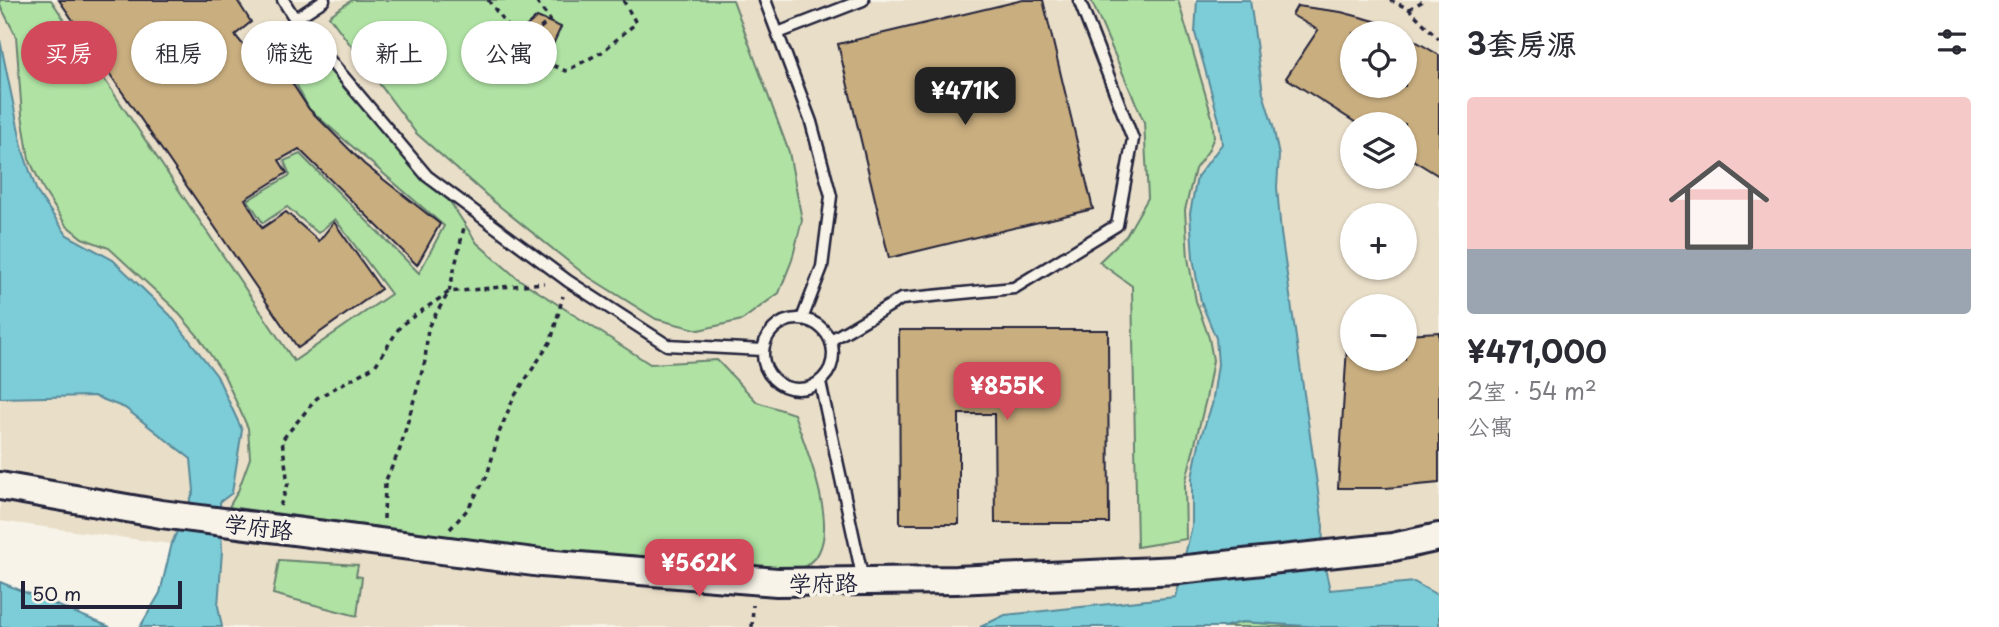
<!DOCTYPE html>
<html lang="zh">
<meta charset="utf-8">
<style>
:root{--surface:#fff;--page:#f2f2f3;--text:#2b2b33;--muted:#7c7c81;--accent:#d1495b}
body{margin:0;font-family:"Playpen Sans","LXGW WenKai TC",sans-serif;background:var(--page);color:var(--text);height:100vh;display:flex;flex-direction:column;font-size:26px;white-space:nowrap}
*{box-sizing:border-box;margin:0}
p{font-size:23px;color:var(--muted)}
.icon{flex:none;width:38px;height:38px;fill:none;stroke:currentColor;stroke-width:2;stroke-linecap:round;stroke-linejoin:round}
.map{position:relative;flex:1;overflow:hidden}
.drawer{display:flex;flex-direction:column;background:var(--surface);width:560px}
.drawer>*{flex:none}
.hud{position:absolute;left:21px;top:21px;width:665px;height:63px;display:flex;gap:14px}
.buttons{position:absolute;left:1340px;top:21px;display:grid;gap:14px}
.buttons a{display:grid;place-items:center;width:77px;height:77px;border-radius:50%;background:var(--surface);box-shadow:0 2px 5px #0004;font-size:35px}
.scale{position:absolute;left:21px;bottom:18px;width:161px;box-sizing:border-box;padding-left:7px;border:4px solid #22223b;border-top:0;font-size:19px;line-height:24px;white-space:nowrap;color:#22223b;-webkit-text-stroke:5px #f7f3e8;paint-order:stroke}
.price{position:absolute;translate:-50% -60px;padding:0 16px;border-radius:14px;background:var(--accent);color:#fff;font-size:23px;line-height:46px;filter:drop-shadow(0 2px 4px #0008)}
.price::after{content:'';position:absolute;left:50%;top:42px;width:21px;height:16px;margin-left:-10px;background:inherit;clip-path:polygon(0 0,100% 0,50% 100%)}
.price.active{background:#222;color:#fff}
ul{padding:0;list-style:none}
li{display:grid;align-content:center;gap:14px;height:371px;padding:0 28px}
li span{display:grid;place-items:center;height:217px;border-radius:7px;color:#555}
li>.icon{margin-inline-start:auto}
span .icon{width:126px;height:126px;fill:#fffc;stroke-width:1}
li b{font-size:30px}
h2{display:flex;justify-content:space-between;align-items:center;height:84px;padding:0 28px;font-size:30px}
.pill{padding:0 24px;border-radius:32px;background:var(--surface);box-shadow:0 2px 5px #0004;font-size:24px;line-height:63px}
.pill.active{background:var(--accent);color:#fff}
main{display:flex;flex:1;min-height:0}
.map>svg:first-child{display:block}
.built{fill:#e9dec8;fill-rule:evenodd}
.green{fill:#afe2a3;stroke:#68826f;stroke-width:2}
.water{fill:#7ccdd7;stroke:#588999;stroke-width:2}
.building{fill:#c9ae7f;stroke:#22223b;stroke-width:2}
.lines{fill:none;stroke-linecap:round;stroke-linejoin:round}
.lane-casing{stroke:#22223b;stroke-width:15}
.secondary-casing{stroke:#22223b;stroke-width:32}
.path{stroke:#22223b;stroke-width:3.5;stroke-dasharray:5 5;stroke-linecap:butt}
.lane{stroke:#f7f3e8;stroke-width:10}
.secondary{stroke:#f7f3e8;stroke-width:26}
.labels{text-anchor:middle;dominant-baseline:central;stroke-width:7;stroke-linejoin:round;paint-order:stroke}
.street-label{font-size:23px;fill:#22223b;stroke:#f7f3e8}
</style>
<main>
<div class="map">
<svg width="1439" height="627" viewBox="0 0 1439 627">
<rect width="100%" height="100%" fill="#f7f3e8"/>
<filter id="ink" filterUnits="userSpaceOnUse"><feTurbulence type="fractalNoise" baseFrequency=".0143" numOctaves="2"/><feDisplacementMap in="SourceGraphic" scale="14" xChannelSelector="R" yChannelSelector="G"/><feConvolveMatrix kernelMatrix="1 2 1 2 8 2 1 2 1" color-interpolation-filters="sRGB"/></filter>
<g filter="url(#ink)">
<!-- built -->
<path class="built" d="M0,0H1439V596L1414,582L1330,591L1005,615L980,627H222L218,606L222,551L0,521ZM1353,33H1405V86H1353ZM1353,124H1405V177H1353ZM1353,215H1405V268H1353ZM1353,306H1405V359H1353Z"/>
<!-- green -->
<path class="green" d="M0,0H51L294,361L391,294L335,219L318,233L287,207L263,223L248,200L290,175L284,161L300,154L419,273L444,226L309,109L293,78L308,65L324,61L344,88L451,203L477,243L517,278L650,364L717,360L757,402L794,414C806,448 836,519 819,552C816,559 806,565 800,571L581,554L229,507L238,491L250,458L248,428L224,375L198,336L174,308L109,248L82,238L66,225L44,191L29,159L22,115L16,36L0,5Z
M352,0H733L789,152L802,220L792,260L779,293L742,320L699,330L656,319L584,274L493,201L416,133L329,16Z
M1091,0H1178L1212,117L1214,137L1208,151L1195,169L1185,210L1188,258L1196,301L1209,338L1213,360L1206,399L1185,484L1186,539L1137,547L1132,286L1099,262L1126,236L1148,198L1144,122Z
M279,560L358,565L356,576L362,577L357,616L273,594Z
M1242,622L1322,627H1223Z"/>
<!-- water -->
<path class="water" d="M1197,0H1250L1263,93L1273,126L1279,156L1277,187L1281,233L1323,526L1322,555L1330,590L1414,582L1439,596V627H1322L1242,622L1223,627H980L1005,615L1175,597L1192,526V478L1200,439L1212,405L1218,364L1216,338L1201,302L1193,258L1190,213L1197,177L1222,144L1219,120L1195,33Z
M0,40L23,151L37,192L67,235L113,260L170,315L217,376L242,430L232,493L220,502L222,551L218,606L222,627H140L160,593L172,543L194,491L191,459L125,408L94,396L0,398Z
M0,582L110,627H0Z"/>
<!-- building -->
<path class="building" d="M59,0H237L251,22L235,35L248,51L266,43L309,109L364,164L440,224L417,265L299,149L279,160L287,173L245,199L262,228L286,212L319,241L334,222L381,289L298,348Z
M1023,0H1043L1093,209L889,258L838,44Z
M1297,6L1341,12L1375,21L1402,33H1353V86H1405V35L1439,55V176L1405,155V124H1358L1286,78L1318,30L1292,15Z
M537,17L561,27L550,51L532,46L521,31Z
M899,330H1108L1109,523H995L994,414H959V524H900Z
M1439,332V483L1386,488H1338L1347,347H1353V359H1405V334Z"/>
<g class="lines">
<defs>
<path id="lane" d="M283,0L295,19L427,176L568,281L667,345L763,350
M765,0L811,122L831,196L822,267L802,319
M295,19L324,0
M778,33L863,0
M763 354a35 35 0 1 1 70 0a35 35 0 1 1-70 0Z
M831,340L901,299L1014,288L1117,225L1133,139L1079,0
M820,382L863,580"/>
<path id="secondary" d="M0,486L161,514L542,563L777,582L956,580L1178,570L1393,547L1439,537"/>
</defs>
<!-- lane casing -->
<use href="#lane" class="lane-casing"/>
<!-- secondary casing -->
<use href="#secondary" class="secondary-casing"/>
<!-- path -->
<path class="path" d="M488,0L521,44L550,20L535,0
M1390,0L1409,9L1439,39
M1409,9L1425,0
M521,44L533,57L566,71L602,52L636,23L623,0
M280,506L288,484L282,440L317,398L375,366L401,325L449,292L544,283
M384,519L385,482L400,449L425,361L428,327L449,292L465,223
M450,529L467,510L487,476L499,433L514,397L551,341L563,296
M752,627L753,605"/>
<!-- lane -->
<use href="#lane" class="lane"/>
<!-- secondary -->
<use href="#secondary" class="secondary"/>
</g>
</g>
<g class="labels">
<!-- street labels -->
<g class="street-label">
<text transform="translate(259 526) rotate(7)">学府路</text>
<text transform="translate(823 582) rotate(-1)">学府路</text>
</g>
</g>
</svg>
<div class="buttons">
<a><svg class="icon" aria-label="locate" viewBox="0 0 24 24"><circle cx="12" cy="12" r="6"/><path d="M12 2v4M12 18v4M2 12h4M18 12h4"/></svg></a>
<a><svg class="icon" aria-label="layers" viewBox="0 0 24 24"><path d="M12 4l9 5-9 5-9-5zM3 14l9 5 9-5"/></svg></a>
<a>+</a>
<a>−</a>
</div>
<div class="scale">50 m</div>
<b class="price active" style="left:965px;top:127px">¥471K</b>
<b class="price" style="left:1007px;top:422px">¥855K</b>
<b class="price" style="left:699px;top:599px">¥562K</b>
<div class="hud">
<a class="pill active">买房</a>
<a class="pill">租房</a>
<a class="pill">筛选</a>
<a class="pill">新上</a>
<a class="pill">公寓</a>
</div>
</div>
<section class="drawer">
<h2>3套房源<svg class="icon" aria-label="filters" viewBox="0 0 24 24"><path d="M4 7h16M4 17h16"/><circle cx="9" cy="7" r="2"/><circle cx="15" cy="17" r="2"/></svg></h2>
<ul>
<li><span style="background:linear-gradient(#f6c9c9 70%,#9aa5b1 0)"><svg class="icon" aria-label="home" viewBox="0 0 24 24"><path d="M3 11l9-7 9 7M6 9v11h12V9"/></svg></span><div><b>¥471,000</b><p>2室 · 54 m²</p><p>公寓</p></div></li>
</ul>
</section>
</main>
